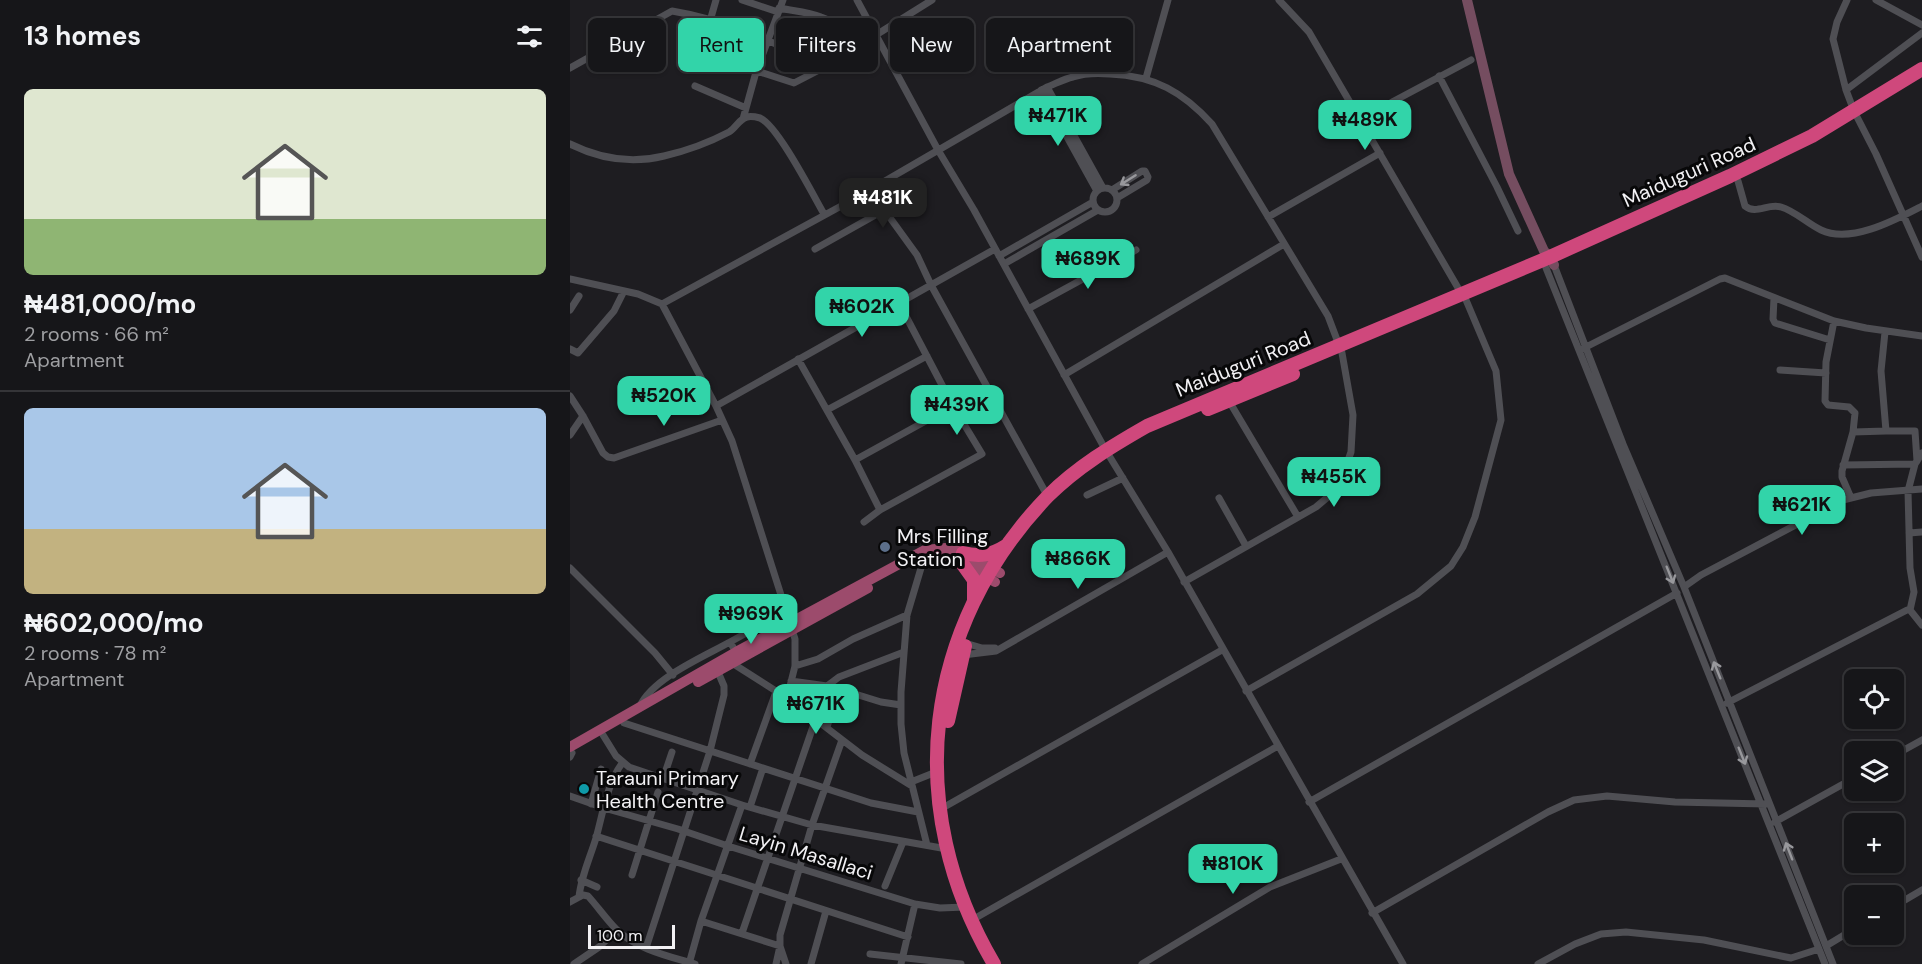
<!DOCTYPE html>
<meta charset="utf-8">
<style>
:root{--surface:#161619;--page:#232326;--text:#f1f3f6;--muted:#9e9fa2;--line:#353538;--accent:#32d4a9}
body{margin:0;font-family:"DM Sans",sans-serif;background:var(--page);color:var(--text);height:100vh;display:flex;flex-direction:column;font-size:22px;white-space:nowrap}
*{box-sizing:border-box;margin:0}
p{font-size:20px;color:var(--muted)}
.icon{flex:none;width:33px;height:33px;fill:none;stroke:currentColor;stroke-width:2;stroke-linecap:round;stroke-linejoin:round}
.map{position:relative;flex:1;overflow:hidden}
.details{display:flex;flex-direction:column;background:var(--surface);width:570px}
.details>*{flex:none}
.hud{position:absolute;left:18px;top:18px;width:570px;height:54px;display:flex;gap:12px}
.controls{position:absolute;left:1274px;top:669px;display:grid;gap:12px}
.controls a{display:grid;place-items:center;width:60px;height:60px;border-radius:9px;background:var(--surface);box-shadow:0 2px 4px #0004,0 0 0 2px var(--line);font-size:30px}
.scale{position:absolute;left:18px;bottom:15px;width:87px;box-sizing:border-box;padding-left:6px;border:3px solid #f2f1f4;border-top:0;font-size:16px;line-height:21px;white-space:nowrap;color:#f2f1f4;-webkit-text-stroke:4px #080809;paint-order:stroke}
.price{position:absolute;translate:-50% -51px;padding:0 14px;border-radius:12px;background:var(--accent);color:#111;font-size:20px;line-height:39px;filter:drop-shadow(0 2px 3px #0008)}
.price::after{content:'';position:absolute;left:50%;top:36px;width:18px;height:14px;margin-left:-9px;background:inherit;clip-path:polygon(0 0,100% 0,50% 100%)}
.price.current{background:#222;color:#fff}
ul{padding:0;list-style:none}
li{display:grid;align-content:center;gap:12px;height:318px;padding:0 24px}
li+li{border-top:2px solid var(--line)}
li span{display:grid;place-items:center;height:186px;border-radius:9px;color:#555}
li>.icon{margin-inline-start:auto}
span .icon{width:108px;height:108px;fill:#fffc;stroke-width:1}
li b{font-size:26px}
h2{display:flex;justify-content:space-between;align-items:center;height:72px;padding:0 24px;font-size:26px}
.pill{padding:0 21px;border-radius:9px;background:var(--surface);box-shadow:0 2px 4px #0004,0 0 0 2px var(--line);font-size:21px;line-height:54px}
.pill.current{background:var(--accent);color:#111}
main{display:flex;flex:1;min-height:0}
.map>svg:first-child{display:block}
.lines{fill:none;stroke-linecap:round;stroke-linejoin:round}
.street{stroke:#4f4f54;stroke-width:7}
.secondary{stroke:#754d60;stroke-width:10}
.primary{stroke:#9c4b6c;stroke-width:10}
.highway{stroke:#cf487c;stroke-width:14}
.oneway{stroke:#98989c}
.service-dot{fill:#5c6f8a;stroke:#080809;stroke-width:2}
.culture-dot{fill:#0f9aa8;stroke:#080809;stroke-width:2}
.labels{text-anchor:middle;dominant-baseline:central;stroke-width:6;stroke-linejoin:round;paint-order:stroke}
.street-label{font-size:20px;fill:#f2f1f4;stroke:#080809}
.poi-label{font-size:20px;fill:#f2f1f4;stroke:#080809;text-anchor:start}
</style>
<main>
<section class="details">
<h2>13 homes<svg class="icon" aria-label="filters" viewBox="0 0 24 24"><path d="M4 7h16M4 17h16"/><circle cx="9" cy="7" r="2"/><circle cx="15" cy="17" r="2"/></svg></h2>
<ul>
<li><span style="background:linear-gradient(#dfe7d0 70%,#8fb573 0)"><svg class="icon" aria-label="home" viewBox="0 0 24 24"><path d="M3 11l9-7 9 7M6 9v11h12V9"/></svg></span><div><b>₦481,000/mo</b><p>2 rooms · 66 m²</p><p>Apartment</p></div></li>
<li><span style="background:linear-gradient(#a9c7e8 65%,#c2b280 0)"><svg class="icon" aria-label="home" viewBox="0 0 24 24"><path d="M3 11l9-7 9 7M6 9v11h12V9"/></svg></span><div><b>₦602,000/mo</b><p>2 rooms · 78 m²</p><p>Apartment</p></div></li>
</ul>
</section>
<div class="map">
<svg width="1352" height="964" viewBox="0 0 1352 964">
<rect width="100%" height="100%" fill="#1e1d21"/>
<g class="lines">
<!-- street -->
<path class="street" d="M172,0L208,12
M287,0L368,150L404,210L535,449L598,552L833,964
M709,0L739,32L891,293
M1277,0L1267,22L1263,39L1276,90L1284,111L1306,154L1352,257
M1306,0L1352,25
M209,8C223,11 238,12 251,17C272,24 278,34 301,27
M140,21L146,0
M132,53L224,83L253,68L362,0
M0,68L102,11C152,19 209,43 253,68
M869,76L927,187L948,231
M576,78L598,0
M125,86L176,108
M477,87L533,188
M471,90L527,191
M1276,90L1352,33
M173,119L186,72L213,0
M791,121L824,101L901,60
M0,144C30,159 61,164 94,156C116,151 140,142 159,132C166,128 169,119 177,117C181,116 186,117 190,118C208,126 243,195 254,214
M1168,181L1175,206C1186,215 1198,203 1211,207C1225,211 1238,224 1251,230C1281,244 1325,220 1352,206
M523 200a12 12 0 1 1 24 0a12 12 0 1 1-24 0Z
M542,190L572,171H575L578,177L577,180L547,198
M698,217L810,153
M245,249L309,213L318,215L347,255L361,285L478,497
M429,256L523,202
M434,264L528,210
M984,265L1053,444L1114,587L1263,964
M976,268L1255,964
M0,279L68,294L92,304L146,406L162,441L225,639V666L217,698
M1204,298L1203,319L1205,323L1260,340
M92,304L284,199L477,87C485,84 494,79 503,77C515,73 528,73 540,74C585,76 613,92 642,124L758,316L772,353L783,415L781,452L771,480L759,496L746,507L614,582
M458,309L566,250
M0,310L9,296
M1264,321L1256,362L1255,401L1258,405L1279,407L1285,413L1283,432L1272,471V477L1281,498
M0,349L8,353L44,311L54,291
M1012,349L1150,279L1155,278L1264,321L1296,328L1352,336
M228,359L285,460L383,406L329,303
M1210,370L1256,373
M494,375L714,244
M0,396L13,416L33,453L38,457L44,458L152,420
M659,401L728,517
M146,406L425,249
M257,410L357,356
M1316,431H1345L1347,461
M1283,432L1316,431L1311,371L1315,332
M0,435L13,416
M285,460L310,510
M1273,465L1345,464
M517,495L553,478
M649,498L676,546
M294,522L310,510L412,454L383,406
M1339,533L1352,532
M354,558L337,615L331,692V724L334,753L357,845
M0,568L85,653L103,675
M1114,587L1131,575L1273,500L1301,493L1352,489
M1340,610L1344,592L1340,568L1338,491L1345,464L1352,453
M1340,610L1352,625
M160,642L189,626L194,627L202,632
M395,643L412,648H425
M393,655L426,651L598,552
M162,663L223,702L292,755L342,786
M225,666L248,659L283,639L337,615
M221,681L257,686L269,677L334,652
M269,689L311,702L331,705
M676,691L847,594L881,566L893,547L905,517L931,420L926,371L896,300
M1157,703L1337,610H1340
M70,706C83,678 133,657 160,642L166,652
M54,723L301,803L348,812
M257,727L269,689L267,688
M33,735L46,756L59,767L172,805L242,825L377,849
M1323,756L1352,740
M0,757L2,753
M180,764L206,692
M93,779L102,752
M341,782L366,772
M0,796L34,808L108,829L158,846L345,904L370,908L395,907
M739,802L1107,593
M21,804L31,769
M376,806L652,650
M180,807L193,768
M1205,822L1284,778
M26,836L338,937
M62,875L88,792
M11,880L27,887
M315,886L333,842
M9,897C11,876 20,858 26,838C33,813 37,783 53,762
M0,902L13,895L18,896C28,907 36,919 46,929C66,949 98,956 125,964
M1323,907L1352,890
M802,913L978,812L1004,800L1037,796L1105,802L1196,804
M402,920L708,746
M131,921L210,946L206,964
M172,933L246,718
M1256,946L1284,929
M76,948L140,751L154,695V686L148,672
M300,954L391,964
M4,964L29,947L47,930
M119,964L131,921L172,805
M216,964L210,946V935L242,825L272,740
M241,964L256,911
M331,964L345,904
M572,964L700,887L771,859
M968,964L1005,944L1031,934L1056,932L1134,940L1221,958L1249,949"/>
<!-- secondary -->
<path class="secondary" d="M897,0L939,174L974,251L980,257L984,265"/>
<!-- primary -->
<path class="primary" d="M352,559C381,547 401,568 425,582
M128,682L298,588
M0,747L166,652L355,550L376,548L384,549L430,573"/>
<!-- highway -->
<path class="highway" d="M638,409L723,374
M393,553C410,557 422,555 436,546
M389,559L404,580V600
M378,721L395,646
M424,964C332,808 352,627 478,496C507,467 542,446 577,426L980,257L1160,176L1242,136L1352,69"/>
</g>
<!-- one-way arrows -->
<defs><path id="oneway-shaft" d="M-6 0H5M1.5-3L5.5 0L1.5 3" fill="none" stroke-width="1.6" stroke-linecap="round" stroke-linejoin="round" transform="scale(1.5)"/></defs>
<g class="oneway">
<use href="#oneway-shaft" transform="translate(558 180) rotate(148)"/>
<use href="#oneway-shaft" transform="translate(1100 575) rotate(68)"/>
<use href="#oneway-shaft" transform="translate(1147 670) rotate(-112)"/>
<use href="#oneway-shaft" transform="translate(1172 756) rotate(68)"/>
<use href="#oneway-shaft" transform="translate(1219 851) rotate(-111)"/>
</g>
<!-- markers -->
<circle class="service-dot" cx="315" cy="547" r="6"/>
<circle class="culture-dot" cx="14" cy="789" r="6"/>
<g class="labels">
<!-- street labels -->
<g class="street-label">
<text transform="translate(1119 172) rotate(-24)">Maiduguri Road</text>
<text transform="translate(673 364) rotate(-22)">Maiduguri Road</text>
<text transform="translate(236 853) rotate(17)">Layin Masallaci</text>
</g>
<!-- poi labels -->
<g class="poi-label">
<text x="327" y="536">Mrs Filling<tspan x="327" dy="23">Station</tspan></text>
<text x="26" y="778">Tarauni Primary<tspan x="26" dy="23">Health Centre</tspan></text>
</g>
</g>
</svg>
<div class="controls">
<a><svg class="icon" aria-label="locate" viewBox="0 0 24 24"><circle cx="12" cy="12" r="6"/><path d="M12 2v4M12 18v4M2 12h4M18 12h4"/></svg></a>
<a><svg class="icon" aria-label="layers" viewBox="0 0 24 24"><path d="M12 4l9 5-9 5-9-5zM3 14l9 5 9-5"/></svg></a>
<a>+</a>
<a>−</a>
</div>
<div class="scale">100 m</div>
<b class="price" style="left:488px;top:147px">₦471K</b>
<b class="price" style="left:795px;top:151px">₦489K</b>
<b class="price current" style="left:313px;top:229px">₦481K</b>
<b class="price" style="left:518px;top:290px">₦689K</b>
<b class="price" style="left:292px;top:338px">₦602K</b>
<b class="price" style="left:94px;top:427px">₦520K</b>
<b class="price" style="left:387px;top:436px">₦439K</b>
<b class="price" style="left:764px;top:508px">₦455K</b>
<b class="price" style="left:1232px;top:536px">₦621K</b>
<b class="price" style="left:508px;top:590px">₦866K</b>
<b class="price" style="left:181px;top:645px">₦969K</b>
<b class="price" style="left:246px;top:735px">₦671K</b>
<b class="price" style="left:663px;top:895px">₦810K</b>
<div class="hud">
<a class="pill">Buy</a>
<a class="pill current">Rent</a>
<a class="pill">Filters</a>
<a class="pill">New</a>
<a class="pill">Apartment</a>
</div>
</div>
</main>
